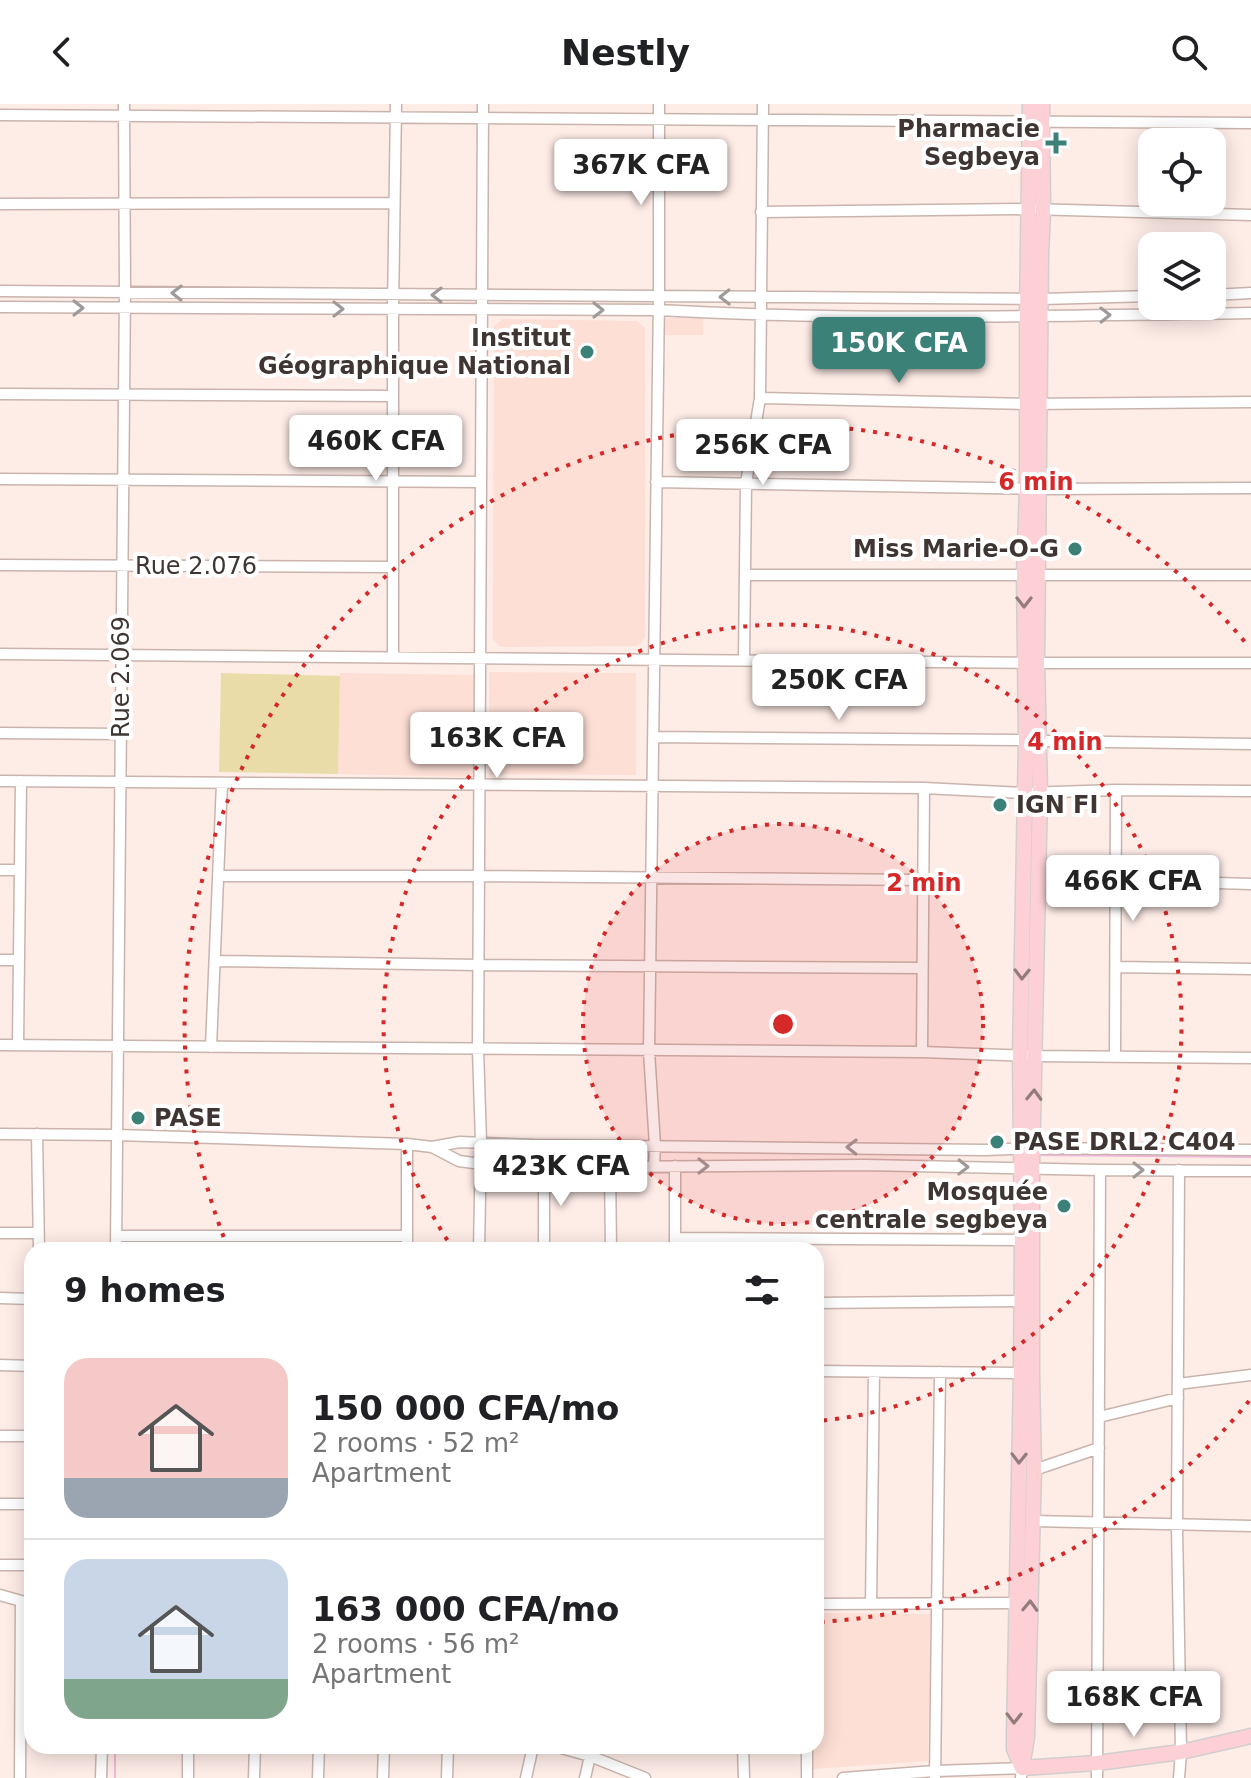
<!DOCTYPE html>
<meta charset="utf-8">
<style>
:root{--surface:#fff;--page:#f2f2f2;--text:#202124;--muted:#757577;--line:#e0e0e0;--accent:#3c8178}
body{margin:0;font-family:"DejaVu Sans",sans-serif;background:var(--page);color:var(--text);height:100vh;display:flex;flex-direction:column;font-size:30px;white-space:nowrap}
*{box-sizing:border-box;margin:0}
p{font-size:26px;color:var(--muted)}
.icon{flex:none;width:44px;height:44px;fill:none;stroke:currentColor;stroke-width:2;stroke-linecap:round;stroke-linejoin:round}
.map{position:relative;flex:1;overflow:hidden}
.side{position:absolute;left:24px;top:1138px;width:800px;height:512px;display:flex;flex-direction:column;background:var(--surface);border-radius:24px;box-shadow:0 4px 20px #0003}
.side>*{flex:none}
.buttons{position:absolute;left:1138px;top:24px;display:grid;gap:16px}
.buttons a{display:grid;place-items:center;width:88px;height:88px;border-radius:16px;background:var(--surface);box-shadow:0 4px 20px #0003;font-size:40px}
.price{position:absolute;translate:-50% -68px;padding:0 18px;border-radius:8px;background:#fff;color:#222;font-size:26px;line-height:52px;filter:drop-shadow(0 2px 4px #0008)}
.price::after{content:'';position:absolute;left:50%;top:48px;width:24px;height:18px;margin-left:-12px;background:inherit;clip-path:polygon(0 0,100% 0,50% 100%)}
.price.on{background:var(--accent);color:#fff}
ul{padding:0;list-style:none}
li{display:flex;align-items:center;gap:24px;height:200px;padding:0 40px}
li+li{border-top:2px solid var(--line)}
li span{display:grid;place-items:center;flex:none;width:224px;height:160px;border-radius:24px;color:#555}
li>.icon{margin-inline-start:auto}
span .icon{width:96px;height:96px;fill:#fffc;stroke-width:1}
li b{font-size:34px}
h2{display:flex;justify-content:space-between;align-items:center;height:96px;padding:0 40px;font-size:34px}
header{display:flex;justify-content:space-between;align-items:center;height:104px;padding:0 40px;background:var(--surface);font-size:36px;font-weight:800}
.map>svg:first-child{display:block}
.built{fill:#fddfd5}
.pitch{fill:#e9dca9}
.lines{fill:none;stroke-linecap:round;stroke-linejoin:round}
.stream{stroke:#f1b6dc;stroke-width:2}
.minor-casing{stroke:#c9b4ad;stroke-width:13}
.major-casing{stroke:#d1cfce;stroke-width:17}
.minor{stroke:#fff;stroke-width:10}
.major{stroke:#fdd0d6;stroke-width:14}
.oneway{stroke:#9f9a99}
.oneway2{stroke:#947b7c}
.ring{fill:none;stroke:#d62828;stroke-width:4;stroke-dasharray:4 8}
.poi-dot{fill:#3c8178;stroke:#fff;stroke-width:3}
.labels{text-anchor:middle;dominant-baseline:central;stroke-width:8;stroke-linejoin:round;paint-order:stroke}
.poi-label{font-size:24px;font-weight:bold;fill:#3f3633;stroke:#fff;text-anchor:end}
.street-label{font-size:24px;fill:#3f3633;stroke:#fff}
.centre{fill:#d62828;stroke:#fff;stroke-width:4}
.ring-label{font-size:24px;text-anchor:middle;font-weight:bold;fill:#d62828;stroke:#fff;stroke-width:8;stroke-linejoin:round;paint-order:stroke}
</style>
<header><svg class="icon" aria-label="back" viewBox="0 0 24 24"><path d="M15 5l-7 7 7 7"/></svg>Nestly<svg class="icon" aria-label="search" viewBox="0 0 24 24"><circle cx="10" cy="10" r="6"/><path d="M15 15l6 6"/></svg></header>
<div class="map">
<svg width="1251" height="1674" viewBox="0 0 1251 1674">
<rect width="100%" height="100%" fill="#feece7"/>
<!-- built -->
<path class="built" d="M663,214H703V231H663Z
M503,215L637,217L645,224V533L638,542L500,543L493,535L494,222Z
M489,568L636,569V671L489,670Z
M340,569L477,571L475,673L338,670Z
M816,1509L931,1510L928,1657L813,1665V1642H816Z"/>
<!-- pitch -->
<path class="pitch" d="M221,569L340,572L338,670L219,668Z"/>
<g class="lines">
<!-- stream -->
<path class="stream" d="M1037,1051L1251,1053
M115,1674V1642"/>
<defs>
<path id="minor" d="M0,11L1251,19
M0,100L394,99
M761,108L1029,105L1251,111
M0,187L1042,195L1152,192
M1212,191L1251,189
M0,203L658,206C855,217 1053,212 1251,209
M0,290L393,292
M760,294L1027,300L1251,298
M0,375L481,378
M656,378L1040,385L1251,384
M0,461L393,463
M745,471H1251
M0,550L1037,559H1251
M393,553V206L396,0
M744,555L746,379L760,294L763,0
M0,629L121,630
M653,633L1026,636
M1040,637L1251,640
M0,677L924,684L1024,689L1116,686L1251,687
M0,766H20
M218,772H479L923,776
M1116,776L1251,780
M0,856H19
M215,857L479,861L922,864
M1116,863L1251,865
M0,941L922,948L1035,952L1251,954
M18,941L21,677
M211,943L222,679
M922,948L924,684
M1115,953L1116,686
M0,1030L117,1031L407,1040L432,1043L460,1038L534,1041L985,1046L1033,1044L1251,1046
M37,1030L39,1146
M432,1043L459,1057L481,1060L610,1063L866,1061L1100,1066L1251,1067
M654,1061L655,1042L649,947L659,193V0
M610,1063L611,1146
M1179,1066L1177,1422L1181,1648L1179,1674
M0,1129H38
M116,1132H407
M675,1134L1022,1136
M116,1146L125,188L124,0
M407,1146V1040
M479,1146L481,1038L478,946L483,0
M544,1146V1061
M675,1146V1062
M0,1194L32,1195
M816,1199L1020,1197
M0,1261L32,1262
M816,1267L1021,1269
M1178,1280L1251,1271
M1099,1313L1178,1294
M0,1332H32
M1034,1366L1099,1344
M0,1400H32
M1033,1417L1251,1422
M0,1461H32
M0,1491L32,1500
M816,1500L1017,1499
M871,1500L874,1268
M554,1642L590,1652L645,1674
M743,1642L744,1674
M20,1674L21,1497
M101,1674L102,1642
M188,1674V1642
M254,1674L255,1642
M318,1674L319,1642
M383,1674L384,1642
M447,1674L448,1642
M526,1674L533,1642
M585,1674L590,1652
M807,1674V1642
M843,1674L935,1667L1022,1664L1021,1674
M935,1674L940,1268
M1097,1674L1100,1066"/>
<path id="major" d="M1022,1663L1027,1633L1034,1366L1032,1272V1064L1040,688L1037,559L1041,151L1043,106L1042,0
M1022,1664L1014,1645V1632L1021,1269L1022,1136L1020,951L1026,636L1024,470L1027,385V212L1030,0
M1022,1664L1097,1659L1181,1648L1251,1632"/>
</defs>
<!-- minor casing -->
<use href="#minor" class="minor-casing"/>
<!-- major casing -->
<use href="#major" class="major-casing"/>
<!-- minor -->
<use href="#minor" class="minor"/>
<!-- major -->
<use href="#major" class="major"/>
</g>
<!-- one-way arrows -->
<defs><path id="oneway-chevron" d="M-2-3.5L2.5 0L-2 3.5" fill="none" stroke-width="1.6" stroke-linecap="round" stroke-linejoin="round" transform="scale(2)"/></defs>
<g class="oneway">
<use href="#oneway-chevron" transform="translate(177 189) rotate(-179)"/>
<use href="#oneway-chevron" transform="translate(437 191) rotate(-179)"/>
<use href="#oneway-chevron" transform="translate(725 193) rotate(179)"/>
<use href="#oneway-chevron" transform="translate(78 204)"/>
<use href="#oneway-chevron" transform="translate(338 205)"/>
<use href="#oneway-chevron" transform="translate(598 206)"/>
<use href="#oneway-chevron" transform="translate(1105 211) rotate(-1)"/>
<use href="#oneway-chevron" transform="translate(852 1043) rotate(-179)"/>
<use href="#oneway-chevron" transform="translate(703 1062)"/>
<use href="#oneway-chevron" transform="translate(963 1063) rotate(1)"/>
<use href="#oneway-chevron" transform="translate(1138 1066)"/>
</g>
<g class="oneway2">
<use href="#oneway-chevron" transform="translate(1024 498) rotate(90)"/>
<use href="#oneway-chevron" transform="translate(1022 870) rotate(91)"/>
<use href="#oneway-chevron" transform="translate(1034 991) rotate(-88)"/>
<use href="#oneway-chevron" transform="translate(1019 1354) rotate(91)"/>
<use href="#oneway-chevron" transform="translate(1030 1502) rotate(-88)"/>
<use href="#oneway-chevron" transform="translate(1014 1614) rotate(91)"/>
</g>
<!-- distance rings -->
<circle cx="783" cy="920" r="200" fill="#d62828" fill-opacity=".12"/>
<g class="ring">
<circle cx="783" cy="920" r="200"/>
<path d="M454 1146A399 399 0 1 1 818 1317"/>
<path d="M1249 1297A599 599 0 0 1 820 1518M228 1144A599 599 0 0 1 1249 543"/>
</g>
<!-- markers -->
<g class="poi-dot">
<path d="M1052 27h8v8h8v8h-8v8h-8v-8h-8v-8h8z"/>
<circle cx="587" cy="248" r="8"/>
<circle cx="1075" cy="445" r="8"/>
<circle cx="1000" cy="701" r="8"/>
<circle cx="138" cy="1014" r="8"/>
<circle cx="997" cy="1038" r="8"/>
<circle cx="1064" cy="1102" r="8"/>
</g>
<g class="labels">
<!-- poi labels -->
<g class="poi-label">
<text x="1040" y="25">Pharmacie<tspan x="1040" dy="28">Segbeya</tspan></text>
<text x="571" y="234">Institut<tspan x="571" dy="28">Géographique National</tspan></text>
<text x="1059" y="445">Miss Marie-O-G</text>
<text x="1016" y="701" text-anchor="start">IGN FI</text>
<text x="154" y="1014" text-anchor="start">PASE</text>
<text x="1013" y="1038" text-anchor="start">PASE DRL2 C404</text>
<text x="1048" y="1088">Mosquée<tspan x="1048" dy="28">centrale segbeya</tspan></text>
</g>
<!-- street labels -->
<g class="street-label">
<text x="196" y="462">Rue 2.076</text>
<text transform="translate(121 573) rotate(-90)">Rue 2.069</text>
</g>
</g>
<circle cx="783" cy="920" r="12" class="centre"/>
<g class="ring-label">
<text x="1036" y="386">6 min</text>
<text x="1065" y="646">4 min</text>
<text x="924" y="787">2 min</text>
</g>
</svg>
<div class="buttons">
<a><svg class="icon" aria-label="locate" viewBox="0 0 24 24"><circle cx="12" cy="12" r="6"/><path d="M12 2v4M12 18v4M2 12h4M18 12h4"/></svg></a>
<a><svg class="icon" aria-label="layers" viewBox="0 0 24 24"><path d="M12 4l9 5-9 5-9-5zM3 14l9 5 9-5"/></svg></a>
</div>
<b class="price" style="left:641px;top:103px">367K CFA</b>
<b class="price on" style="left:899px;top:281px">150K CFA</b>
<b class="price" style="left:376px;top:379px">460K CFA</b>
<b class="price" style="left:763px;top:383px">256K CFA</b>
<b class="price" style="left:839px;top:618px">250K CFA</b>
<b class="price" style="left:497px;top:676px">163K CFA</b>
<b class="price" style="left:1133px;top:819px">466K CFA</b>
<b class="price" style="left:561px;top:1104px">423K CFA</b>
<b class="price" style="left:1134px;top:1635px">168K CFA</b>
<section class="side">
<h2>9 homes<svg class="icon" aria-label="filters" viewBox="0 0 24 24"><path d="M4 7h16M4 17h16"/><circle cx="9" cy="7" r="2"/><circle cx="15" cy="17" r="2"/></svg></h2>
<ul>
<li><span style="background:linear-gradient(#f6c9c9 75%,#9aa5b1 0)"><svg class="icon" aria-label="home" viewBox="0 0 24 24"><path d="M3 11l9-7 9 7M6 9v11h12V9"/></svg></span><div><b>150 000 CFA/mo</b><p>2 rooms · 52 m²</p><p>Apartment</p></div></li>
<li><span style="background:linear-gradient(#c9d6e8 75%,#7fa58c 0)"><svg class="icon" aria-label="home" viewBox="0 0 24 24"><path d="M3 11l9-7 9 7M6 9v11h12V9"/></svg></span><div><b>163 000 CFA/mo</b><p>2 rooms · 56 m²</p><p>Apartment</p></div></li>
</ul>
</section>
</div>
